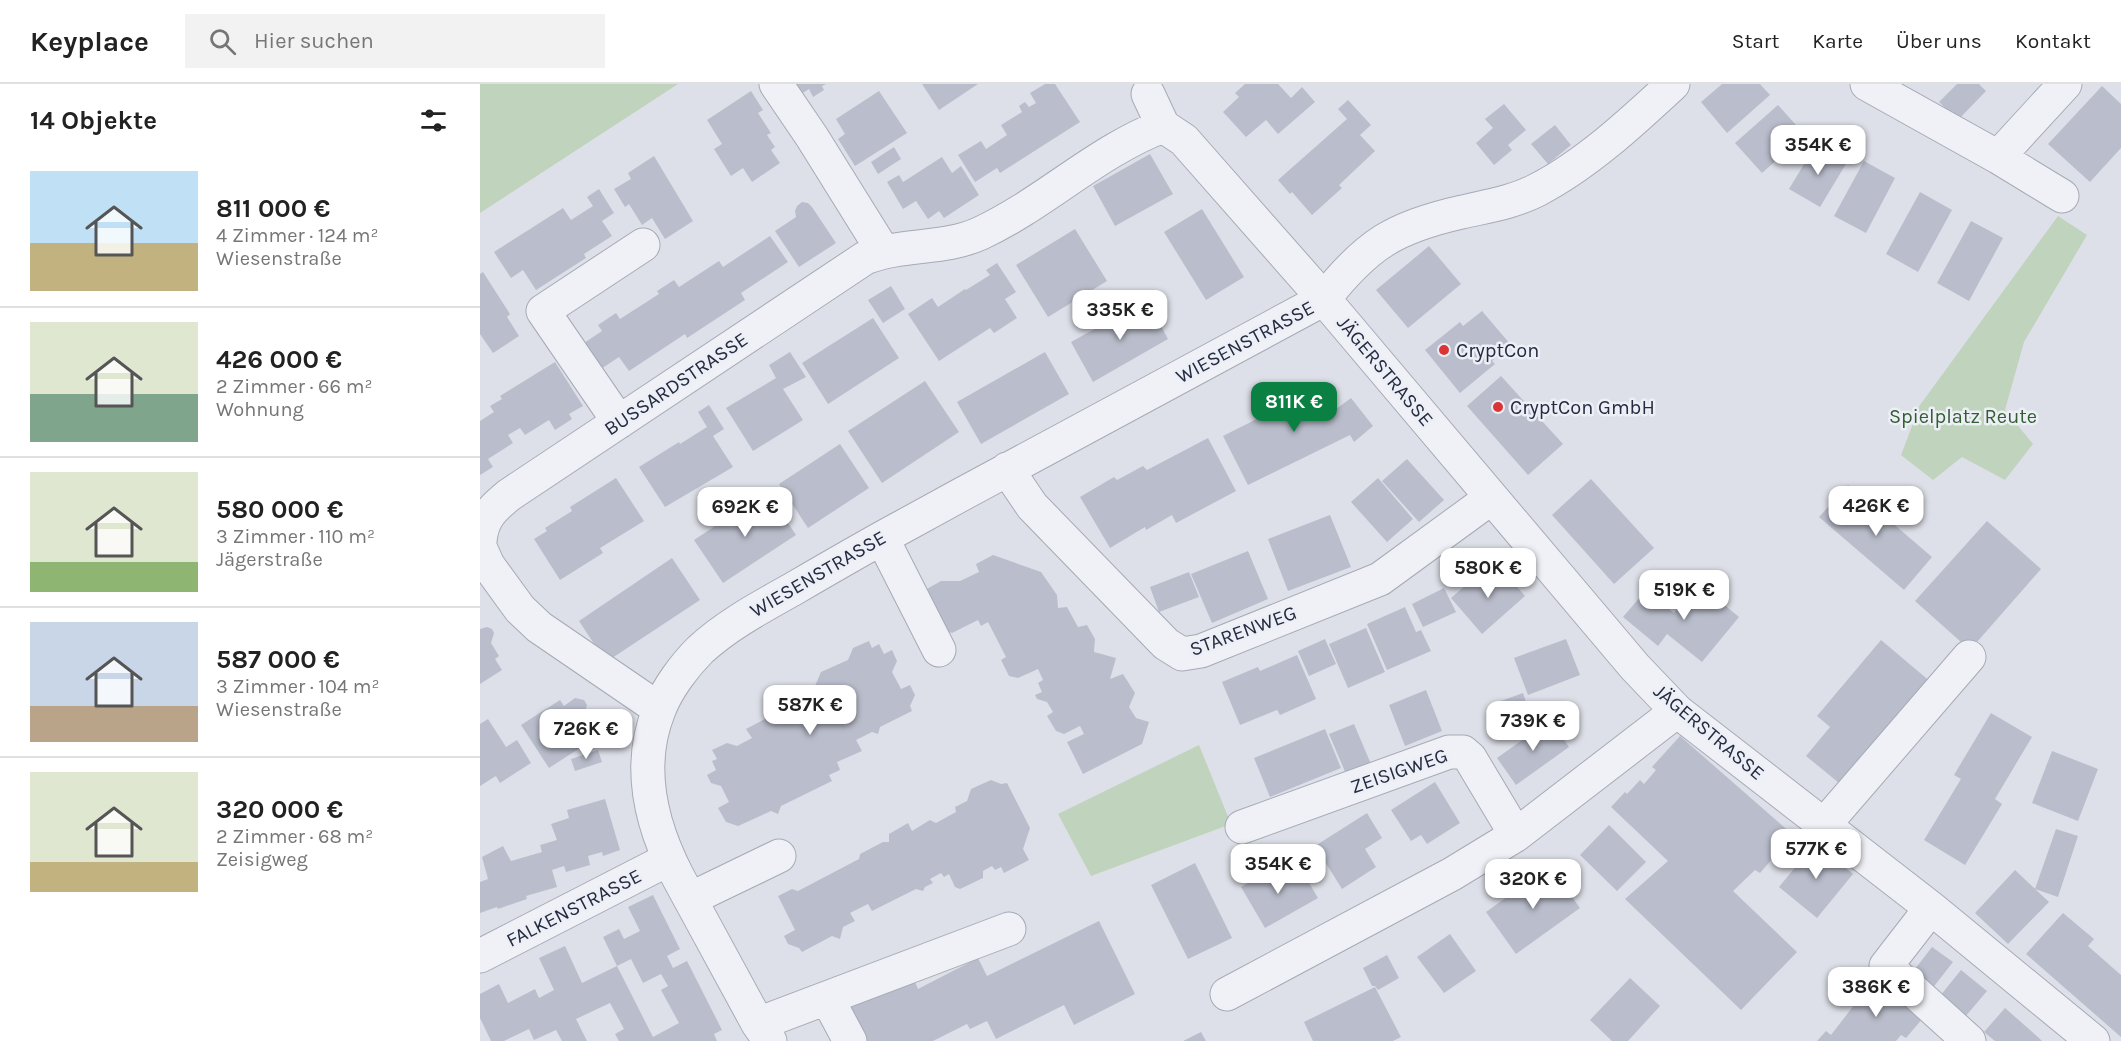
<!DOCTYPE html>
<html lang="de">
<meta charset="utf-8">
<style>
:root{--surface:#fff;--page:#f2f2f2;--text:#222;--muted:#767676;--line:#e0e0e0;--accent:#0b8043}
body{margin:0;font-family:Karla,sans-serif;background:var(--page);color:var(--text);height:100vh;display:flex;flex-direction:column;font-size:22px;white-space:nowrap}
*{box-sizing:border-box;margin:0}
p{font-size:20px;color:var(--muted)}
.icon{flex:none;width:33px;height:33px;fill:none;stroke:currentColor;stroke-width:2;stroke-linecap:round;stroke-linejoin:round}
.map{position:relative;flex:1;overflow:hidden}
.details{display:flex;flex-direction:column;background:var(--surface);width:480px}
.details>*{flex:none}
.price{position:absolute;translate:-50% -51px;padding:0 14px;border-radius:12px;background:#fff;color:#222;font-size:20px;line-height:39px;filter:drop-shadow(0 2px 3px #0008)}
.price::after{content:'';position:absolute;left:50%;top:36px;width:18px;height:14px;margin-left:-9px;background:inherit;clip-path:polygon(0 0,100% 0,50% 100%)}
.price.on{background:var(--accent);color:#fff}
ul{padding:0;list-style:none}
li{display:flex;align-items:center;gap:18px;height:150px;padding:0 30px}
li+li{border-top:2px solid var(--line)}
li span{display:grid;place-items:center;flex:none;width:168px;height:120px;border-radius:0px;color:#555}
li>.icon{margin-inline-start:auto}
span .icon{width:72px;height:72px;fill:#fffc;stroke-width:1}
li b{font-size:26px}
h2{display:flex;justify-content:space-between;align-items:center;height:72px;padding:0 30px;font-size:26px}
header{display:flex;align-items:center;gap:36px;box-sizing:border-box;height:84px;padding:0 30px;background:var(--surface);border-bottom:2px solid var(--line)}
header strong{font-size:28px}
nav{display:flex;gap:33px;margin-inline-start:auto;font-size:21px}
.search{width:420px;height:54px;background:var(--page);display:flex;align-items:center;gap:15px;box-sizing:border-box;padding:0 21px;border-radius:0px;color:var(--muted);font-size:22px}
main{display:flex;flex:1;min-height:0}
.map>svg:first-child{display:block}
.green{fill:#c0d3bd}
.building{fill:#babecc;fill-rule:evenodd}
.lines{fill:none;stroke-linecap:round;stroke-linejoin:round}
.minor-casing{stroke:#a6aab6;stroke-width:35}
.minor{stroke:#f0f1f6;stroke-width:33}
.poi-dot{fill:#db3436;stroke:#eceff6;stroke-width:2}
.labels{text-anchor:middle;dominant-baseline:central;stroke-width:5;stroke-linejoin:round;paint-order:stroke}
.street-label{font-size:20px;fill:#252b40;stroke:#eceff6}
.poi-label{font-size:20px;fill:#252b40;stroke:#eceff6;text-anchor:start}
.park-label{font-size:20px;fill:#335e31;stroke:#eceff6}
</style>
<header>
<strong>Keyplace</strong>
<div class="search"><svg class="icon" aria-label="search" viewBox="0 0 24 24"><circle cx="10" cy="10" r="6"/><path d="M15 15l6 6"/></svg>Hier suchen</div>
<nav><a>Start</a><a>Karte</a><a>Über uns</a><a>Kontakt</a></nav>
</header>
<main>
<section class="details">
<h2>14 Objekte<svg class="icon" aria-label="filters" viewBox="0 0 24 24"><path d="M4 7h16M4 17h16"/><circle cx="9" cy="7" r="2"/><circle cx="15" cy="17" r="2"/></svg></h2>
<ul>
<li><span style="background:linear-gradient(#bfe0f5 60%,#c2b280 0)"><svg class="icon" aria-label="home" viewBox="0 0 24 24"><path d="M3 11l9-7 9 7M6 9v11h12V9"/></svg></span><div><b>811 000 €</b><p>4 Zimmer · 124 m²</p><p>Wiesenstraße</p></div></li>
<li><span style="background:linear-gradient(#dfe7d0 60%,#7fa58c 0)"><svg class="icon" aria-label="home" viewBox="0 0 24 24"><path d="M3 11l9-7 9 7M6 9v11h12V9"/></svg></span><div><b>426 000 €</b><p>2 Zimmer · 66 m²</p><p>Wohnung</p></div></li>
<li><span style="background:linear-gradient(#dfe7d0 75%,#8fb573 0)"><svg class="icon" aria-label="home" viewBox="0 0 24 24"><path d="M3 11l9-7 9 7M6 9v11h12V9"/></svg></span><div><b>580 000 €</b><p>3 Zimmer · 110 m²</p><p>Jägerstraße</p></div></li>
<li><span style="background:linear-gradient(#c9d6e8 70%,#b9a48a 0)"><svg class="icon" aria-label="home" viewBox="0 0 24 24"><path d="M3 11l9-7 9 7M6 9v11h12V9"/></svg></span><div><b>587 000 €</b><p>3 Zimmer · 104 m²</p><p>Wiesenstraße</p></div></li>
<li><span style="background:linear-gradient(#dfe7d0 75%,#c2b280 0)"><svg class="icon" aria-label="home" viewBox="0 0 24 24"><path d="M3 11l9-7 9 7M6 9v11h12V9"/></svg></span><div><b>320 000 €</b><p>2 Zimmer · 68 m²</p><p>Zeisigweg</p></div></li>
</ul>
</section>
<div class="map">
<svg width="1641" height="957" viewBox="0 0 1641 957">
<rect width="100%" height="100%" fill="#dde0e8"/>
<!-- green -->
<path class="green" d="M0,0H198L0,129Z
M1578,132L1607,151L1544,258L1525,326L1553,360L1525,396L1482,373L1453,396L1421,371L1440,321Z
M719,661L751,740L611,792L578,730Z"/>
<!-- building -->
<path class="building" d="M306,0H346L342,2L344,6L333,13L329,5L315,14Z
M442,0H498L459,26Z
M565,0H575L600,38L520,89L517,84L495,98L478,71L501,57L506,65L527,51L521,41L542,28L539,22L545,18L549,23L556,19L550,9Z
M765,0H798L811,14L822,3L835,18L798,50L786,36L766,53L743,28L759,13L755,9Z
M1242,0H1280L1290,11L1247,49L1221,18Z
M1477,0H1499L1506,7L1478,36L1459,18Z
M1622,2L1641,20V64L1610,98L1568,60Z
M271,7L283,26L278,29L291,49L287,51L295,63L291,66L300,79L272,98L263,84L251,92L234,65L242,60L227,36Z
M399,7L427,49L375,82L358,55L365,50L356,35Z
M868,16L891,41L880,51L895,67L859,101L862,104L832,131L812,108L810,110L798,96L867,35L858,25Z
M1024,20L1046,46L1028,61L1032,66L1014,81L996,59L1013,44L1005,35Z
M1298,21L1325,51L1282,89L1255,59Z
M1075,41L1091,61L1068,80L1051,60Z
M1335,62L1366,80L1340,123L1309,105Z
M414,63L421,75L398,90L391,78Z
M670,70L693,110L635,142L613,102Z
M174,72L213,137L185,155L172,134L162,141L149,120L145,123L134,105L151,95L148,89Z
M462,73L472,89L481,82L499,111L464,134L459,127L448,135L436,117L423,125L407,98L419,91L423,98Z
M1384,77L1415,94L1386,149L1354,132Z
M119,105L134,129L122,137L132,152L104,170L106,174L56,206L43,186L31,194L14,168L83,124L91,136L113,122L107,113Z
M1440,108L1472,126L1438,188L1406,170Z
M322,118L328,119L332,123L356,159L319,183L295,147L316,133L315,127L317,122Z
M722,125L764,193L726,216L684,148Z
M1491,137L1523,154L1489,217L1457,199Z
M595,145L627,197L568,233L536,181Z
M290,152L308,178L261,209L265,216L207,254L205,250L149,287L139,273L115,289L98,263L122,247L118,241L136,229L140,235L179,210L177,207L194,196L199,203L239,177L243,183Z
M949,162L981,200L928,244L896,206Z
M517,179L536,208L525,215L537,234L514,249L510,244L459,277L428,230L452,214L458,223L485,205L486,206L510,191L506,186Z
M3,188L30,230L27,233L39,252L13,269L0,250V190Z
M411,202L425,225L403,239L388,216Z
M667,216L688,255L613,298L591,258Z
M1002,227L1031,261L1012,277L1015,280L980,309L945,266L980,238L983,242Z
M393,234L419,274L348,320L322,279Z
M310,268L326,293L303,305L323,336L273,367L246,324L296,294L289,281Z
M565,268L589,310L501,360L477,318Z
M75,278L103,322L89,330L92,335L75,346L69,336L45,351L40,344L28,351L33,359L8,375L13,383L0,391V337L14,328L10,322L22,315L20,312Z
M1021,292L1083,360L1048,391L987,322Z
M445,297L479,348L402,399L368,347Z
M844,301L856,325L871,314L893,342L874,358L870,351L768,401L743,352Z
M229,321L244,345L233,352L253,383L185,423L159,383L199,358L200,360L227,343L218,328Z
M728,354L756,407L696,439L692,431L666,446L665,443L630,464L600,413L634,393L637,396L663,382L667,386Z
M360,360L389,404L328,444L299,400Z
M927,375L964,416L939,438L902,397Z
M136,394L164,437L120,464L123,469L80,496L54,455L67,447L65,444L92,427L90,423Z
M898,394L933,435L907,458L871,418Z
M1111,395L1174,464L1134,500L1072,431Z
M1368,401L1452,473L1424,506L1339,433Z
M287,408L316,451L243,499L214,456Z
M850,431L871,483L808,507L788,455Z
M1507,437L1561,485L1490,566L1435,517Z
M768,467L788,515L732,539L711,490Z
M513,471L561,488L577,511L578,524L587,523L598,543L607,541L615,555L614,568L636,574L630,595L643,590L655,609L649,623L656,634L669,638L662,660L603,690L587,658L604,650L600,642L584,650L576,647L567,632L573,628L567,618L557,615L555,611L562,608L558,599L563,596L558,585L538,594L529,592L521,576L526,573L508,538L501,542L498,536L472,549L459,544L445,506L461,497H480L499,488L496,480Z
M192,474L220,516L126,578L99,537Z
M1020,483L1045,512L1002,550L971,514L1001,488L1007,494Z
M709,488L719,513L679,528L670,503Z
M1219,500L1259,533L1222,578L1187,550L1178,562L1143,533L1166,506L1194,529Z
M964,504L976,528L943,543L932,520Z
M925,523L936,548L941,546L951,567L907,586L887,540Z
M7,543L12,545L14,549L11,559L19,572L15,575L22,586L0,600V545Z
M886,544L905,588L868,604L849,560Z
M845,555L856,580L829,592L818,567Z
M1086,555L1100,591L1048,611L1034,574Z
M1401,556L1452,599L1364,703L1326,672L1350,643L1337,632Z
M389,557L392,564L399,560L404,570L412,566L417,577L412,588L421,605L430,601L435,611L430,622L432,627L400,643L398,650L392,648L376,656L382,667L357,678L360,686L349,691L352,697L301,722L298,730L291,727L258,742L246,738L238,724L249,718L241,702L231,699L227,691L236,686L232,677L237,675L232,666L247,659L257,662L272,654L266,645L287,634L305,632L315,627L311,618L323,612L324,607L335,602L341,588L368,576L373,564Z
M817,571L836,615L800,631L797,626L760,641L742,598L778,583L780,587Z
M946,606L962,647L925,662L909,621Z
M1043,609L1048,624L1026,631L1021,617Z
M95,614L104,616L107,621L105,629L115,646L99,656L103,662L69,684L41,641L80,616L84,622Z
M1511,629L1552,653L1515,715L1522,720L1485,781L1444,756L1481,695L1474,691Z
M8,635L26,663L37,656L51,679L20,699L16,692L0,702V640Z
M1070,636L1089,663L1036,701L1017,674Z
M874,640L891,680L866,690L849,650Z
M845,645L861,684L790,713L774,674Z
M1200,652L1313,751L1280,789L1275,786L1253,807L1317,868L1261,926L1145,815L1188,777L1131,723L1145,708L1147,710L1160,696L1164,700L1176,686L1172,683Z
M118,666L122,678L95,687L91,675Z
M1572,667L1618,685L1598,737L1552,719Z
M511,696L521,700L527,699L550,744L543,765L549,776L524,789L521,783L515,786L512,782L503,787V794L480,805L475,803L469,790L464,793L461,789L450,795L453,799L445,803L443,807L436,805L392,827L388,820L370,829L375,837L363,843L360,855L352,852L322,868L319,864L308,860L304,852L315,846L298,812L312,805L318,807L379,775L380,770L403,758H409V750L428,739L432,747L450,736L456,739L476,728L475,723L487,717L491,705Z
M955,698L980,739L947,760L941,751L931,757L911,726Z
M125,715L140,766L123,772L122,768L108,772L110,781L86,788L84,782L72,786L77,803L46,812L47,815L18,825L17,823L0,829V798L8,795L2,773L23,762L31,777L62,768L60,761L77,756L71,740L89,734L87,726Z
M887,729L902,754L885,765L896,783L862,805L835,762Z
M1129,741L1166,778L1137,807L1100,771Z
M1576,745L1598,752L1578,813L1555,805Z
M1335,759L1373,790L1337,834L1299,803Z
M715,779L752,854L708,875L671,801Z
M801,780L812,799L825,792L838,814L785,844L761,803Z
M1070,782L1100,824L1036,870L1006,828Z
M1535,786L1569,818L1528,860L1495,829Z
M173,811L200,865L187,872L193,884L207,877L242,946L234,950L237,957H139L135,950L144,945L130,919L96,935L107,957H82L76,946L54,956L49,945L24,957H11L0,934V910L19,900L28,919L55,905L59,914L74,906L59,874L85,862L102,899L137,882L123,853L139,845L144,855L160,847L148,823ZM151,875L163,899L181,890L188,902L181,906L199,939L173,953L137,882Z
M1583,829L1614,855L1608,862L1641,891V953L1546,870Z
M619,837L655,910L594,941L584,921L516,955L507,937L490,945L487,940L453,957H377L362,926L432,891L438,905L498,874L507,892Z
M970,850L996,887L964,909L937,873Z
M1452,863L1473,878L1448,910L1428,894Z
M907,871L919,894L898,906L895,902H892L883,884Z
M1481,886L1507,907L1485,933L1460,912Z
M1150,894L1180,922L1148,957H1132L1110,936Z
M1395,894L1443,934L1426,954L1421,951L1416,957H1337L1346,947L1351,951Z
M895,903L921,953L913,957H833L824,938Z
M1525,924L1559,954L1562,957H1515L1504,948Z
M721,948L726,957H703Z"/>
<g class="lines">
<defs>
<path id="minor" d="M296,0L332,53L403,167
M1387,0L1518,73L1585,0
M668,10L683,42L704,56L844,215L1155,583L1197,627L1451,824L1613,957
M1518,73L1582,112
M139,338L63,227L163,161
M527,385L552,422L686,560L702,570L721,567L900,495L1011,414
M402,454L459,566
M0,457C2,434 12,425 29,411L385,174C423,159 465,166 501,149C565,119 617,67 683,42
M0,463L8,481L40,525L59,543L179,625
M1344,741L1489,573
M762,743L969,668H983L990,674L1036,751
M210,815L299,772
M1451,824L1406,882L1489,957
M0,872L189,775
M747,910L972,790L1036,751L1197,627
M347,914L370,957
M278,940L529,845
M290,957L278,940L198,793C171,741 156,683 179,626C187,605 204,582 220,566C247,541 281,523 313,505C349,484 385,463 422,443C562,366 703,291 844,215C887,160 915,143 982,128C1008,122 1034,118 1057,106C1107,80 1152,38 1193,0"/>
</defs>
<!-- minor casing -->
<use href="#minor" class="minor-casing"/>
<!-- minor -->
<use href="#minor" class="minor"/>
</g>
<!-- markers -->
<g class="poi-dot">
<circle cx="964" cy="266" r="6"/>
<circle cx="1018" cy="323" r="6"/>
</g>
<g class="labels">
<!-- street labels -->
<g class="street-label">
<text transform="translate(765 258) rotate(-28)">WIESENSTRASSE</text>
<text transform="translate(905 287) rotate(50)">JÄGERSTRASSE</text>
<text transform="translate(196 300) rotate(-34)">BUSSARDSTRASSE</text>
<text transform="translate(338 490) rotate(-30)">WIESENSTRASSE</text>
<text transform="translate(763 547) rotate(-20)">STARENWEG</text>
<text transform="translate(1229 648) rotate(40)">JÄGERSTRASSE</text>
<text transform="translate(919 687) rotate(-19)">ZEISIGWEG</text>
<text transform="translate(94 824) rotate(-27)">FALKENSTRASSE</text>
</g>
<!-- poi labels -->
<g class="poi-label">
<text x="976" y="266">CryptCon</text>
<text x="1030" y="323">CryptCon GmbH</text>
</g>
<!-- park labels -->
<g class="park-label">
<text x="1483" y="332">Spielplatz Reute</text>
</g>
</g>
</svg>
<b class="price" style="left:1338px;top:92px">354K €</b>
<b class="price" style="left:640px;top:257px">335K €</b>
<b class="price on" style="left:814px;top:349px">811K €</b>
<b class="price" style="left:1396px;top:453px">426K €</b>
<b class="price" style="left:265px;top:454px">692K €</b>
<b class="price" style="left:1008px;top:515px">580K €</b>
<b class="price" style="left:1204px;top:537px">519K €</b>
<b class="price" style="left:330px;top:652px">587K €</b>
<b class="price" style="left:1053px;top:668px">739K €</b>
<b class="price" style="left:106px;top:676px">726K €</b>
<b class="price" style="left:1336px;top:796px">577K €</b>
<b class="price" style="left:798px;top:811px">354K €</b>
<b class="price" style="left:1053px;top:826px">320K €</b>
<b class="price" style="left:1396px;top:934px">386K €</b>
</div>
</main>
